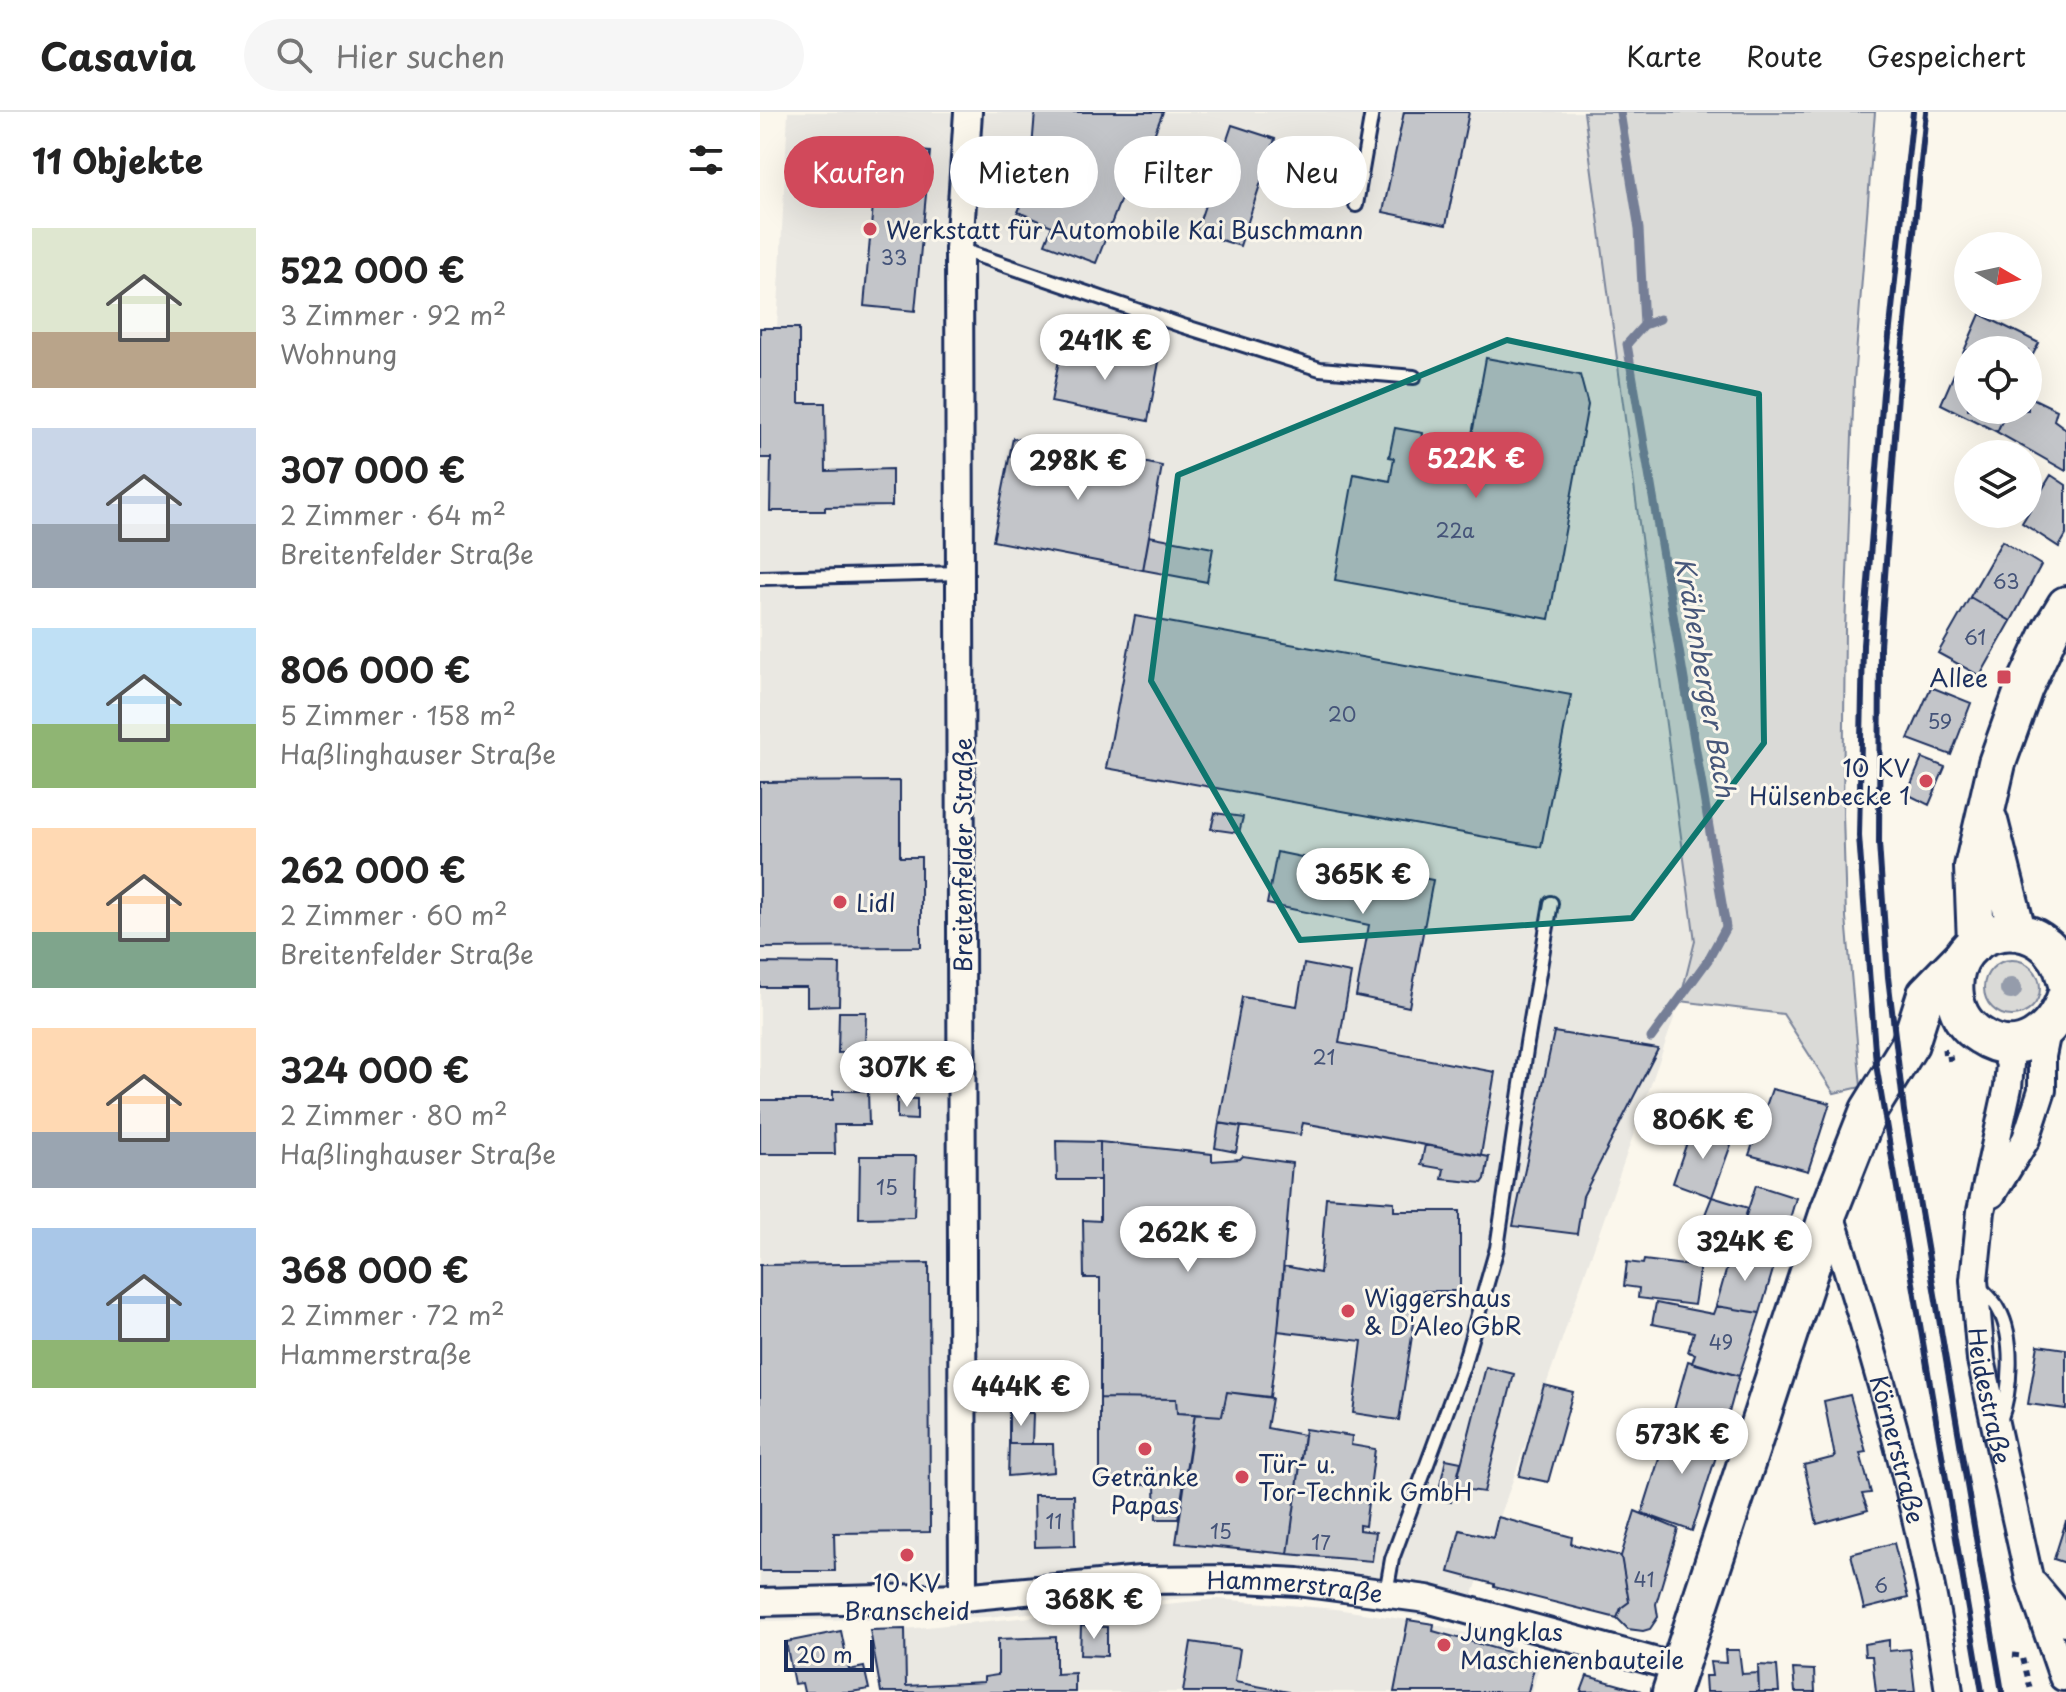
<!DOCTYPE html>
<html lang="de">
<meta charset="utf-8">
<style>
:root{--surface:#fff;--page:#f6f6f6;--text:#222;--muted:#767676;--line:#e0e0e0;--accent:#d1495b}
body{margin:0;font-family:"Playpen Sans",sans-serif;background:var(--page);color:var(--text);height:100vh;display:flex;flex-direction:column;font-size:30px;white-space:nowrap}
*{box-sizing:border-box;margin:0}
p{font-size:26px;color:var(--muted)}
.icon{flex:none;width:44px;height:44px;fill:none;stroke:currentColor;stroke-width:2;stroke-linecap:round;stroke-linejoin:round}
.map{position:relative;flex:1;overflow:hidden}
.sheet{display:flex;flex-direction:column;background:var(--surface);width:760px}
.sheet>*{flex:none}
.top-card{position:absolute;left:24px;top:24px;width:760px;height:72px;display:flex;gap:16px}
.needle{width:52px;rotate:99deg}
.fabs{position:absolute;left:1194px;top:120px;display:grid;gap:16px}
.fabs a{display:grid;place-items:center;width:88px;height:88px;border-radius:50%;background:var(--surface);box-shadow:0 8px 32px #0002;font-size:40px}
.scale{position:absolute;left:24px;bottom:20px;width:90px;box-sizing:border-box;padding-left:8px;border:4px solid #1b2f5e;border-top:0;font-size:22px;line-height:28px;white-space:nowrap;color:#1b2f5e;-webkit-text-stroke:6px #fbf7ec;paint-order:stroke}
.price{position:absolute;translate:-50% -68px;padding:0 18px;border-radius:28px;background:#fff;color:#222;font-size:26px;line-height:52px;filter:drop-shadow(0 2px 4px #0008)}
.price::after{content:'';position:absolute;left:50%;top:48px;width:24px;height:18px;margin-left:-12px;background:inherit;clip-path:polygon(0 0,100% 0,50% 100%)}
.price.on{background:var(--accent);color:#fff}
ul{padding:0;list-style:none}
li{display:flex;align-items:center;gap:24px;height:200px;padding:0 32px}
li span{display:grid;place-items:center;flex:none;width:224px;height:160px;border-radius:0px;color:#555}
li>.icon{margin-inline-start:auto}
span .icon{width:96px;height:96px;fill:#fffc;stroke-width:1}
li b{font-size:34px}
h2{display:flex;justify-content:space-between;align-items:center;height:96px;padding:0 32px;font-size:34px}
.chip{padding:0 28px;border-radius:36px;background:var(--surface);box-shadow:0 8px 32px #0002;font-size:28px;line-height:72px}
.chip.on{background:var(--accent);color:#fff}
header{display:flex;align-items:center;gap:48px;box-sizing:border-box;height:112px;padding:0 40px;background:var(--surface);border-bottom:2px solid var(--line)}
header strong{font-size:38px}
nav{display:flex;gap:44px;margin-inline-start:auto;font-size:28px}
.search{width:560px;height:72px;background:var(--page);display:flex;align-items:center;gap:20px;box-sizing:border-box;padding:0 28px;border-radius:44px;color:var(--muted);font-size:30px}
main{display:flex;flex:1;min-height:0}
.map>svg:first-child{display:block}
.built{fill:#eae8e2}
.green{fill:#dadad7;stroke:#7a849a;stroke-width:2}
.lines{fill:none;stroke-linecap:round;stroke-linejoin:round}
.stream{stroke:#747e96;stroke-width:9}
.building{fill:#c3c5c9;stroke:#1b2f5e;stroke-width:2}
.service-casing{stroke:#1b2f5e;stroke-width:18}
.minor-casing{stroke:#1b2f5e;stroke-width:32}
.secondary-casing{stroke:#1b2f5e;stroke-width:42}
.path{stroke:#1b2f5e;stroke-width:5;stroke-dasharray:6 6;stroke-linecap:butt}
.service{stroke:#fbf7ec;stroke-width:12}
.minor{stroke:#fbf7ec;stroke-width:26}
.secondary{stroke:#fbf7ec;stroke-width:36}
.rail{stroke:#1b2f5e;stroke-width:6}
.tree{fill:#959cab}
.marked{fill:#0f766e;fill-opacity:0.2;stroke:#0f766e;stroke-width:6;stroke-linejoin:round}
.poi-dot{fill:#d1495b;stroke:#fbf7ec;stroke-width:3}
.labels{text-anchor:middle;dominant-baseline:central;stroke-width:6;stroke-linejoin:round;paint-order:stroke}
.number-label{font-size:20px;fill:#455479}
.poi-label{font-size:24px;fill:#1b2f5e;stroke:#fbf7ec;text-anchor:start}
.street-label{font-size:24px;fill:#1b2f5e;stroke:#fbf7ec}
.water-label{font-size:26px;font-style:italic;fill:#47577a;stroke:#fbf7ec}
</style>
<header>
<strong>Casavia</strong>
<div class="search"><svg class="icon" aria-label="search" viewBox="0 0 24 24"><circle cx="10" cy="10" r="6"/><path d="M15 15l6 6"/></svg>Hier suchen</div>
<nav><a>Karte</a><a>Route</a><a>Gespeichert</a></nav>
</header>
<main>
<section class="sheet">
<h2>11 Objekte<svg class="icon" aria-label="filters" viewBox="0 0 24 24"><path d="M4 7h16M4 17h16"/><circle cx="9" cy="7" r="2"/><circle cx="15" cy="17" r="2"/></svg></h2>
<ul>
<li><span style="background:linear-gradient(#dfe7d0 65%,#b9a48a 0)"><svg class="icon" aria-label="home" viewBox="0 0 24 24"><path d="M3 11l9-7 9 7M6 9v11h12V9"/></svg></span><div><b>522 000 €</b><p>3 Zimmer · 92 m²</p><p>Wohnung</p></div></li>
<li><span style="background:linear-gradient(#c9d6e8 60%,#9aa5b1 0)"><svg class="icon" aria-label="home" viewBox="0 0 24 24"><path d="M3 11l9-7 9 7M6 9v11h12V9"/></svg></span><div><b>307 000 €</b><p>2 Zimmer · 64 m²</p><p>Breitenfelder Straße</p></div></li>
<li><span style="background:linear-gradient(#bfe0f5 60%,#8fb573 0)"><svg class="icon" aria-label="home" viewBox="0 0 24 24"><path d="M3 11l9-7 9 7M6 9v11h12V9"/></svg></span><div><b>806 000 €</b><p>5 Zimmer · 158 m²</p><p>Haßlinghauser Straße</p></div></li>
<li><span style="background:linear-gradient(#ffd9b3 65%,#7fa58c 0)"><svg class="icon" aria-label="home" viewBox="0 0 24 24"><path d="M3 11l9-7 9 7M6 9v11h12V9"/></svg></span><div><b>262 000 €</b><p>2 Zimmer · 60 m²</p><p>Breitenfelder Straße</p></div></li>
<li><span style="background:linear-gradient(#ffd9b3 65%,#9aa5b1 0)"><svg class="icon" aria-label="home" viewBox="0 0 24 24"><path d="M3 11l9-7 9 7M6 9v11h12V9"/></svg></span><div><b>324 000 €</b><p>2 Zimmer · 80 m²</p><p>Haßlinghauser Straße</p></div></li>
<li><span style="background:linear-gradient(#a9c7e8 70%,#8fb573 0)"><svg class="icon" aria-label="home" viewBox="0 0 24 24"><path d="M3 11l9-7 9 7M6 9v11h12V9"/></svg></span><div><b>368 000 €</b><p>2 Zimmer · 72 m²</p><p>Hammerstraße</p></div></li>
</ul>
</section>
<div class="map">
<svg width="1306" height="1580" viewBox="0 0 1306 1580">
<rect width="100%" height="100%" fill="#fbf7ec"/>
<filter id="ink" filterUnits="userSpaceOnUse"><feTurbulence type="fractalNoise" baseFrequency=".0125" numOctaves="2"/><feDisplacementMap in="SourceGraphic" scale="16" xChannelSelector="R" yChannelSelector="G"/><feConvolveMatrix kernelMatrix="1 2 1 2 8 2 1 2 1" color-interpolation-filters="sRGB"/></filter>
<g filter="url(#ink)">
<!-- built -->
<path class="built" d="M28,0H824L935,829L920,889L703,1511L541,1485L477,1481L226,1505L0,1509V216H17Z
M458,1487L576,1497L674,1512L782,1543L772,1580H121L110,1518L145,1517Z"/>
<!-- green -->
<path class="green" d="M824,0H1115L1094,269L1085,517L1083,702L1086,805L1101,975L1074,981L1023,902L920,889L935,829Z
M1224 876a28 28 0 1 1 56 0a28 28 0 1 1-56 0Z"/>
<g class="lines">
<!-- stream -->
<path class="stream" d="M860,0L879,117L884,213
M891,926L948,848L966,815L867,232L884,213L900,207"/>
</g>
<!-- building -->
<path class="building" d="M275,0H403L369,86L362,84L336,151L285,132L292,114L258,100L269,73Z
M644,0H709L686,113L623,100Z
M472,13L515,27L480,134L436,120Z
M96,33L170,40L155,199L104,194L113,93L91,91Z
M1220,202L1279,231L1268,252V238H1208V298H1247L1237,320L1181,292Z
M0,216H39V291H65L66,359L132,357V394L65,395V399H10L11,346H0Z
M302,232L399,250L388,309L291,290Z
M726,246L820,263L828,293L789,507L575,468L594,362L630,369L634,346L629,345L635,316L663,321L662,330L709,339Z
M1268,284L1297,298L1294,308L1306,317V359L1237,320L1247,298H1268Z
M253,326L281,332L282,326L374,343L373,348L402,354L383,458L233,429Z
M1291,363L1306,373V423L1299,435L1262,411Z
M389,424L453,436L447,470L383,458Z
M1242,429L1281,453L1251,509L1210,485Z
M1210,485L1251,509L1220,564L1178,541Z
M375,504L811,583L781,735L346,656Z
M1171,575L1211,591L1191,643L1148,627Z
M1162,646L1185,655L1169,693L1147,682Z
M140,669V745H161V835L0,836V670Z
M455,701L483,705L479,721L451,717Z
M517,740L619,761V758L673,768L649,895L596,884L609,813L507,792Z
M0,851L80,852L79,893L47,894V875H0Z
M544,852L591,861L579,931L735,960L721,1043L543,1011L540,1023L459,1011L482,885L537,894Z
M79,900H106L105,940L78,941Z
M794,920L898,937L823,1084L817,1122L753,1114Z
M1012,977L1070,991L1048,1059L989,1043Z
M73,979H108L109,1013H74L75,1042H0V988H73Z
M137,986L157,987V1008L137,1007Z
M459,1011L481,1015L476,1040L455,1036Z
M933,1013L973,1027L952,1085L913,1071Z
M296,1029L340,1030V1068H297Z
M340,1030L452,1042V1049L480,1047L483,1044L532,1051L518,1219L510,1285L467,1280L462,1304L417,1301L416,1287L340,1286V1166H324L323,1108L340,1109Z
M665,1033L729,1045L725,1067L722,1071L682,1067L684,1057L661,1053Z
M100,1044H156L154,1105L99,1106Z
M996,1073L1036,1086L1021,1137L979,1125Z
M566,1085L634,1090V1099H700V1179H659L639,1308L593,1301L602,1229L518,1219L524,1154L560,1161Z
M952,1085L988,1096L979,1125L940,1115Z
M972,1138L1015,1151L1000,1201L956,1194Z
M884,1148L940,1155L934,1193L878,1186L879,1176L864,1174L867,1150L883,1152Z
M169,1151L170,1420L74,1421L75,1459H0V1153Z
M896,1191L953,1202L956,1194L1000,1201L979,1264L932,1251L935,1242L928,1240L934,1220L892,1212Z
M1278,1233L1306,1237V1297L1268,1292Z
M928,1249L979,1264L962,1326L910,1312Z
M726,1255L754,1262L724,1380L695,1376Z
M784,1273L813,1280L788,1370L759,1364Z
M467,1280L512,1286L507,1316L544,1323L528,1442L416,1431L435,1302L462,1304Z
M1090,1283L1106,1340L1100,1341L1111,1381L1102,1382L1108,1398L1057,1412L1044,1353L1075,1345L1064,1289Z
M340,1286L416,1287L417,1301L435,1302L418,1407H396L395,1373L340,1372Z
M249,1300L273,1301L272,1332H249Z
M910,1312L962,1326L932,1419L882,1401Z
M545,1317L592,1324L591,1333L615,1337L605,1414L599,1413V1418L616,1420L612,1449L528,1442Z
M249,1332H293L294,1360L248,1364Z
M686,1347L701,1350L691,1390L677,1387Z
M274,1383H314L315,1434L275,1435Z
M875,1399L918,1417L896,1492L898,1505L890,1517L883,1519L868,1517L857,1506L861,1496L869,1490L861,1444Z
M738,1405L812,1425L811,1432L861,1444L869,1490L861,1496L857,1506L734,1475V1472L689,1460L700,1418L733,1426Z
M1306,1409V1451L1294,1447Z
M1134,1431L1148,1486L1104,1497L1091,1442Z
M648,1508L674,1512L673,1519L776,1548L768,1580H634Z
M321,1514L347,1515V1544L320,1543Z
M145,1517L146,1574L224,1570V1565L238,1563V1527L296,1525V1562L315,1561V1580H121L110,1518Z
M81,1519L89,1558L104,1555L109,1577L91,1580H44L42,1571L34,1572L26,1530Z
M1129,1528V1539L1150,1537L1155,1580H1116L1112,1544H1105L1104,1532Z
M431,1530L480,1537L475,1570L529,1580H423Z
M965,1538H979L982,1562L998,1561L999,1580H946L945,1564H952L950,1550L966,1551Z
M998,1553L1017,1554L1019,1580H999Z
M1033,1557L1054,1558L1055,1580H1035Z
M827,1564L881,1579L821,1580Z"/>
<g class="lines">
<defs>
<path id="service" d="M596,93L612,0
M199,137L420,213L560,257L654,265
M0,466L201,461
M1218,1174C1225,1181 1235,1189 1239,1198C1255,1226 1251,1280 1240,1309
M626,1481L632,1447L703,1255L737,1136L767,931L791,791"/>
<g id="minor">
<path id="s1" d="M1242,932L1250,952L1248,975L1221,1099L1214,1168L1221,1248L1269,1466L1303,1565"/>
<path d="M1232,1082L1266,1027L1282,978V944L1287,919"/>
<path id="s2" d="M1069,1099C1119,1255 1166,1418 1189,1580"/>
<path d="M1275,1473L1306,1510"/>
<path d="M203,1485L199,137L208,0"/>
<path id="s3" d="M0,1490L203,1485L380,1468L483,1467L538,1470L667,1487L919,1556"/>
</g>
<path id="secondary" d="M1229,709L1257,819
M1216,831L1213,755L1237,651L1264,576L1291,518L1306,493
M1306,869C1290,793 1185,810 1195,884C1197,902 1206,915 1221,924C1259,949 1294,920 1306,884
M911,1580L1069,1099L1109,998L1150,932L1166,882L1202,845"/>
</defs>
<!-- service casing -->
<use href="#service" class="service-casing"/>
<!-- minor casing -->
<use href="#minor" class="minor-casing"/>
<!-- secondary casing -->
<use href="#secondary" class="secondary-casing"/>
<!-- path -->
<path class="path" d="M1184,937L1185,947L1197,945
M1253,1543L1262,1544L1271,1580"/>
<!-- service -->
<use href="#service" class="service"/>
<!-- minor -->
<use href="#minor" class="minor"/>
<!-- secondary -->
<use href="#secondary" class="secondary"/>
<!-- rail -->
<path class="rail" d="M1153,0L1123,281L1103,533L1099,724L1116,952L1222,1580
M1166,0L1138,282L1120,534L1119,731L1128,865L1144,999L1242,1580"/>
</g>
<!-- trees -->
<circle class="tree" cx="1251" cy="877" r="11"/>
</g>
<!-- marked area -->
<path class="marked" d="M747,228L999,282L1004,631L872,806L540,828L391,569L418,363Z"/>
<!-- markers -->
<g class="poi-dot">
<circle cx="110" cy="117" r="8"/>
<rect x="1236" y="557" width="16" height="16" rx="4"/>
<circle cx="1166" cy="669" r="8"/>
<circle cx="80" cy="790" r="8"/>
<circle cx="588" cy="1199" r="8"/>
<circle cx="385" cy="1337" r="8"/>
<circle cx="482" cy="1365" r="8"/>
<circle cx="147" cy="1443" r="8"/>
<circle cx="684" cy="1533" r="8"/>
</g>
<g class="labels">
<!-- number labels -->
<g class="number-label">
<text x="134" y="145">33</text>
<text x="695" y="418">22a</text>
<text x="1246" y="469">63</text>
<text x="1215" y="525">61</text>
<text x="582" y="602">20</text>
<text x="1180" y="609">59</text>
<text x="564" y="945">21</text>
<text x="127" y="1075">15</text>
<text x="961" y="1230">49</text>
<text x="294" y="1409">11</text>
<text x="461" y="1419">15</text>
<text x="561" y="1430">17</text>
<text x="884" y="1467">41</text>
<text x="1121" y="1473">6</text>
</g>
<!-- poi labels -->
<g class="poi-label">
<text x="126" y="117">Werkstatt für Automobile Kai Buschmann</text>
<text x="1228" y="565" text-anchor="end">Allee</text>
<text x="1150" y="655" text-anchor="end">10 KV<tspan x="1150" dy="28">Hülsenbecke 1</tspan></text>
<text x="96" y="790">Lidl</text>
<text x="604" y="1185">Wiggershaus<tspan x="604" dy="28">&amp; D'Aleo GbR</tspan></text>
<text x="498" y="1351">Tür- u.<tspan x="498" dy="28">Tor-Technik GmbH</tspan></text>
<text x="385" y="1364" text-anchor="middle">Getränke<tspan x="385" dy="28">Papas</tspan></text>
<text x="147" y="1470" text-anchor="middle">10 KV<tspan x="147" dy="28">Branscheid</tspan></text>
<text x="700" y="1519">Jungklas<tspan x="700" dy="28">Maschienenbauteile</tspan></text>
</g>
<!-- street labels -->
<g class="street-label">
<text transform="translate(202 743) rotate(-90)">Breitenfelder Straße</text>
<text stroke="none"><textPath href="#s1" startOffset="358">Heidestraße</textPath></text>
<text stroke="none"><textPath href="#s2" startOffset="248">Körnerstraße</textPath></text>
<text stroke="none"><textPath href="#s3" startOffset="536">Hammerstraße</textPath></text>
</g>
<!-- water labels -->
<g class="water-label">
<text transform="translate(946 565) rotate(80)">Krähenberger Bach</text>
</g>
</g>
</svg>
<div class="fabs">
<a><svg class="needle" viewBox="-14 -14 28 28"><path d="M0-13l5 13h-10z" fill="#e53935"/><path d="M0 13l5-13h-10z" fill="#767676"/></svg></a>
<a><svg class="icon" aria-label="locate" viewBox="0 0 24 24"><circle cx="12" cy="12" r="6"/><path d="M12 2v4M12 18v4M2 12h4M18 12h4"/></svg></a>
<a><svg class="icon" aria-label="layers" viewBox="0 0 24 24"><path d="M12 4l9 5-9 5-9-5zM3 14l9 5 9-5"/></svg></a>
</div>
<div class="scale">20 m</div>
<b class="price" style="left:345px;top:270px">241K €</b>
<b class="price on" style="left:716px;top:388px">522K €</b>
<b class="price" style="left:318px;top:390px">298K €</b>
<b class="price" style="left:603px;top:804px">365K €</b>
<b class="price" style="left:147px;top:997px">307K €</b>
<b class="price" style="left:943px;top:1049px">806K €</b>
<b class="price" style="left:428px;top:1162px">262K €</b>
<b class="price" style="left:985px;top:1171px">324K €</b>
<b class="price" style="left:261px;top:1316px">444K €</b>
<b class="price" style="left:922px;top:1364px">573K €</b>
<b class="price" style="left:334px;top:1529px">368K €</b>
<div class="top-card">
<a class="chip on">Kaufen</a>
<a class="chip">Mieten</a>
<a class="chip">Filter</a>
<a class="chip">Neu</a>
</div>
</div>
</main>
